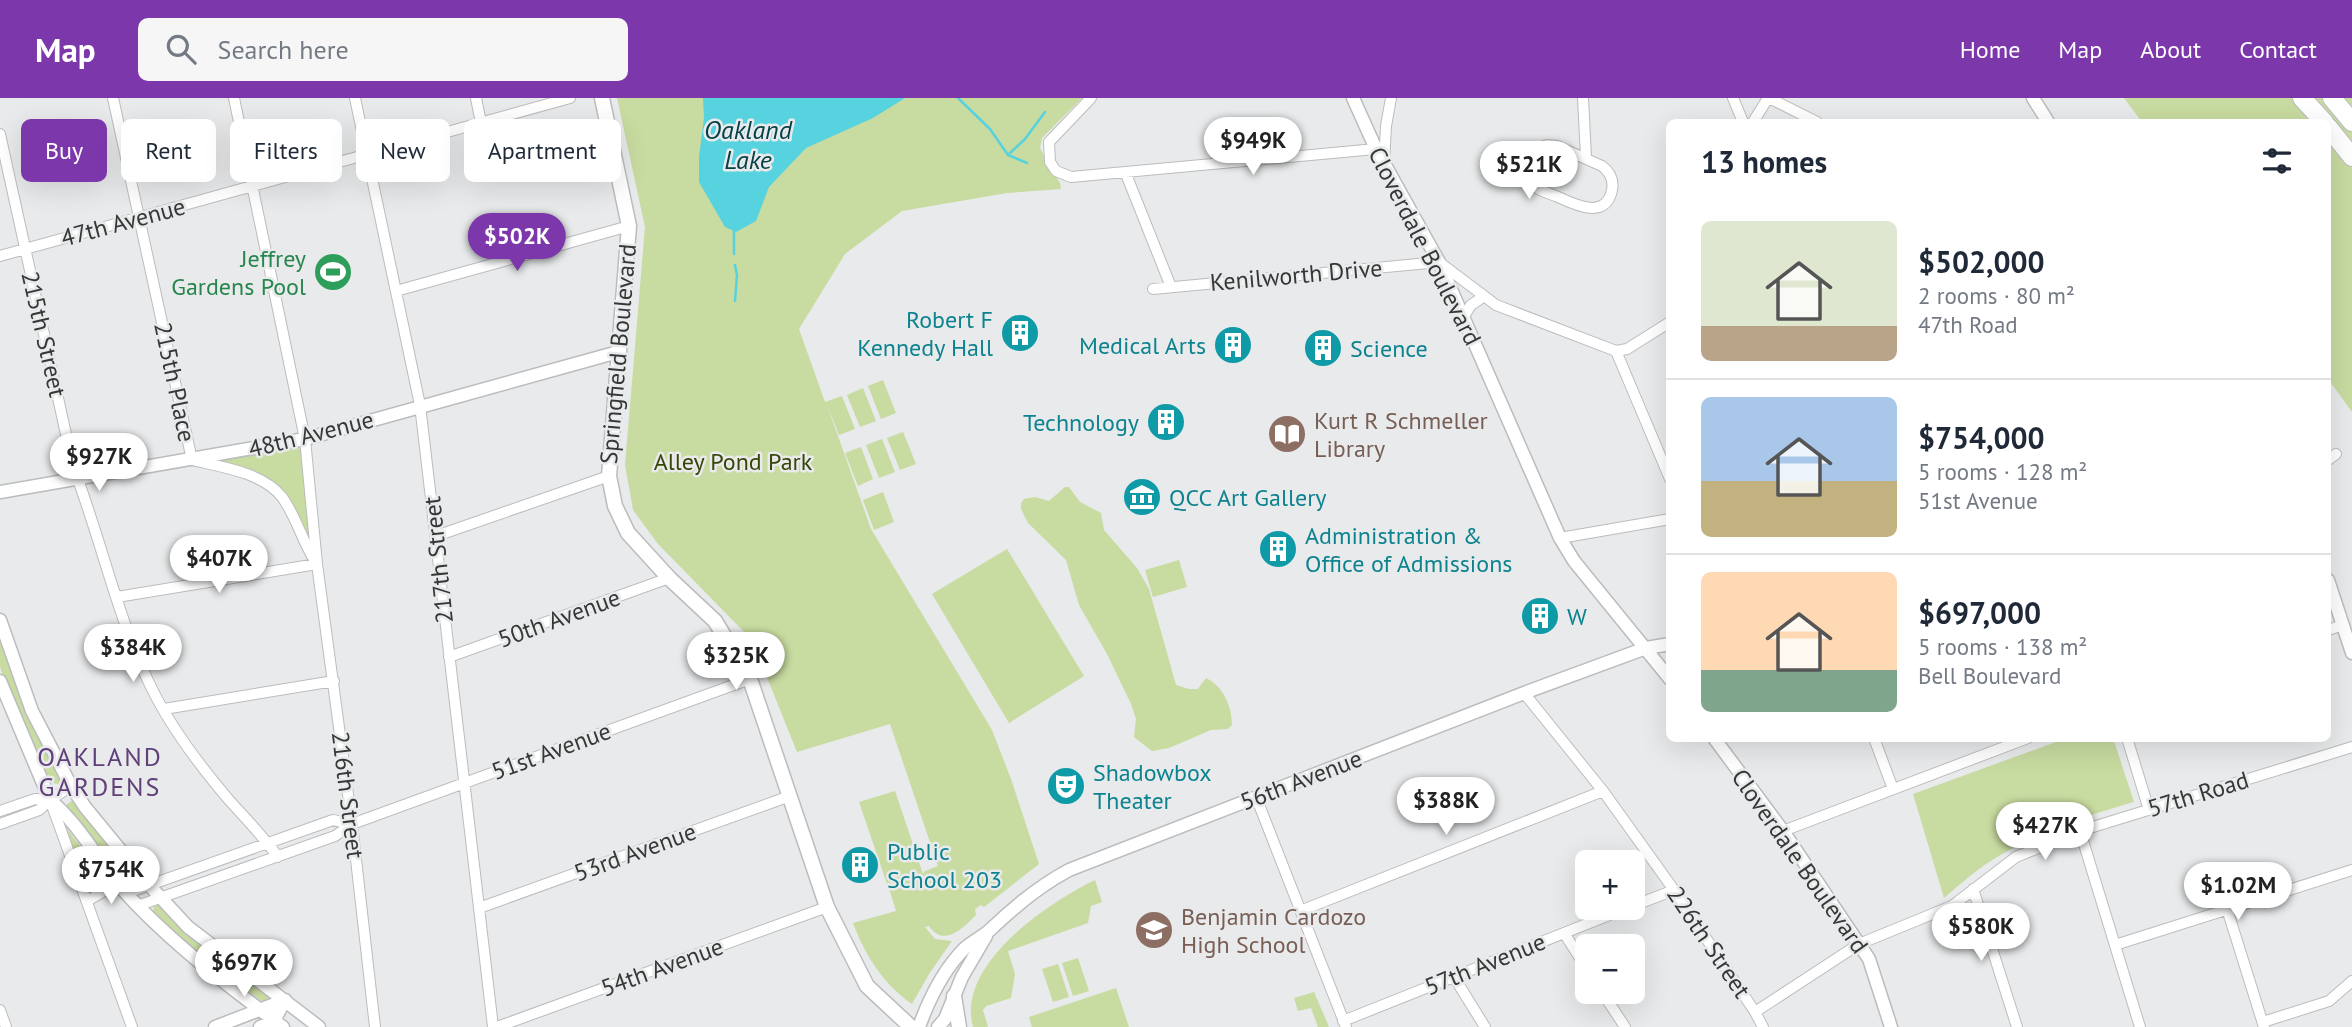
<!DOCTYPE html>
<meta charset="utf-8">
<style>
:root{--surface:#fff;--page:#f6f6f7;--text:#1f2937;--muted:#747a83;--line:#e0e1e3;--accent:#7c38ab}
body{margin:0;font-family:"PT Sans",sans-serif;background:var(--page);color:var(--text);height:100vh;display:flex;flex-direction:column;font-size:26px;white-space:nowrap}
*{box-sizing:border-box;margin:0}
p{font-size:23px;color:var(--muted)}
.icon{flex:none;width:38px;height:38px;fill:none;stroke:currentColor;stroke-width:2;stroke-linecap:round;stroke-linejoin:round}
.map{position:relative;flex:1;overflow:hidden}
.details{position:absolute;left:1666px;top:21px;width:665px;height:623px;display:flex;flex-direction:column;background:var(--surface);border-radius:10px;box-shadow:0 7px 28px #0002}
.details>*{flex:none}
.hud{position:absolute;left:21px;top:21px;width:665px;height:63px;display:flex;gap:14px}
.buttons{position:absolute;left:1575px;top:752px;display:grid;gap:14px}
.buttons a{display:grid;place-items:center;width:70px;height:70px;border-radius:10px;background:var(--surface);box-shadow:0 7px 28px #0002;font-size:35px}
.price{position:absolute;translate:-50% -60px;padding:0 16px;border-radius:24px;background:#fff;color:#222;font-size:23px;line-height:46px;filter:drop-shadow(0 2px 4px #0008)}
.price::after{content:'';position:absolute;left:50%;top:42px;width:21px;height:16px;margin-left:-10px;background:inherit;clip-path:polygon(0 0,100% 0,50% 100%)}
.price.selected{background:var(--accent);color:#fff}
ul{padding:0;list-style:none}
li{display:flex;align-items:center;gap:21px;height:175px;padding:0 35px}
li+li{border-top:2px solid var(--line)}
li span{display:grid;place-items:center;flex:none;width:196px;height:140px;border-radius:10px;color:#555}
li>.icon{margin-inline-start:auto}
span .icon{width:84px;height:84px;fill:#fffc;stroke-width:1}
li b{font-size:30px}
h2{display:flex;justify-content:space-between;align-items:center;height:84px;padding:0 35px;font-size:30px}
.chip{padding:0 24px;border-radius:10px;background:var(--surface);box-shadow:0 7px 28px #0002;font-size:24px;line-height:63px}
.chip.selected{background:var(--accent);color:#fff}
header{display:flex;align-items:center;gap:42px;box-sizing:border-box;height:98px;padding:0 35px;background:var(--accent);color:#fff}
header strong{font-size:33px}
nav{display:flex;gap:38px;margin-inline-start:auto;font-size:24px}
.search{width:490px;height:63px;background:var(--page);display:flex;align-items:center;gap:18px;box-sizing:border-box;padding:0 24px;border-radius:10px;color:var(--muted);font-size:26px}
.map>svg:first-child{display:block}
.green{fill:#c8dba0}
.water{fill:#57d2df}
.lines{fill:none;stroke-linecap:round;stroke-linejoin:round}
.stream{stroke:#57d2df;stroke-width:2.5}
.minor-casing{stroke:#bbbcbe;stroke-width:12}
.tertiary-casing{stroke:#bbbcbe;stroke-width:15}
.secondary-casing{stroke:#bbbcbe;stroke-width:17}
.motorway-casing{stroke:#bbbcbe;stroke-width:20}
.minor{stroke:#fff;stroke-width:10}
.tertiary{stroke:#fff;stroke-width:12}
.secondary{stroke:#fff;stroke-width:14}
.motorway{stroke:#fff;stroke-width:18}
.labels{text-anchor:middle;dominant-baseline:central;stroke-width:5;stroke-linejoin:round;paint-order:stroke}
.street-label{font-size:24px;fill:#363737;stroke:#e8eaeb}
.leisure-label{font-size:24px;fill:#27864d;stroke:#e8eaeb;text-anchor:end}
.culture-label{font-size:24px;fill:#0d838f;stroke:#e8eaeb;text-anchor:start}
.education-label{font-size:24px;fill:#785e54;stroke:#e8eaeb;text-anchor:start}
.park-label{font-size:24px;fill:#374507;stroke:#e8eaeb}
.water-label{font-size:26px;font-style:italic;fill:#064147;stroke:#e8eaeb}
.neighbourhood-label{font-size:26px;letter-spacing:2px;fill:#603f7a;stroke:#e8eaeb}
</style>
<header>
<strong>Map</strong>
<div class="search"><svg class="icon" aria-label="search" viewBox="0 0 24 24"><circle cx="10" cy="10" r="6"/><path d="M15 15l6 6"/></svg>Search here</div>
<nav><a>Home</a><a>Map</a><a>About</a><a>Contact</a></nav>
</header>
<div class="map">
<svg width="2352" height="929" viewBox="0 0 2352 929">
<rect width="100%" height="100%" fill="#e8eaeb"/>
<!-- green -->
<path class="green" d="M617,0H1082L1042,40L1040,50L1052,73L1060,85L1061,91L1007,95L902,113L845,156L799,231L825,304L842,298L855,331L839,337L827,307L871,431L992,632L1011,681L1039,766L984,809L981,807L975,811L976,817C963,830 944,850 929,828L925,829L935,841L952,843L929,876L912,906C883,886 865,857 853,825L896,813L888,787L919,777L887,786L859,704L895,693L923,776L925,773L938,768L890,626L797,654L752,542L658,446L633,412L625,367L645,129Z
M2124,0H2352V314L2328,281V24H2142Z
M883,282L896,315L881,321L868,288Z
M863,290L876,323L860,329L847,297Z
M903,334L916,366L900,372L887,340Z
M305,341L317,466L289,413L264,384L192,362Z
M882,341L895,374L879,380L866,347Z
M861,349L873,381L858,388L845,355Z
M1065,389H1069L1080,404L1101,415L1104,432L1137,470L1149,491L1176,587L1189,591H1198L1206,580C1223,588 1232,608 1232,627L1228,631L1211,632L1169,650L1152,653L1134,639L1136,621L1131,606L1107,556L1079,507L1066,462L1028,425L1021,411V405L1024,401L1035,399L1049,403Z
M883,394L894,424L874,432L863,402Z
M1007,451L1084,578L1009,625L932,496Z
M1179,462L1187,489L1153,499L1145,472Z
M0,536L62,682L58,686L53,685C31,655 19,614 4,581L0,569Z
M2113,640L2134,704C2089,717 2044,731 2004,755C1982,767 1962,784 1944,800L1913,696L2064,641Z
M73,702L76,703L134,781L136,785L133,787H126L67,710V706Z
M62,724L109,786L88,798Z
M1095,782L1102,804L1091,808L1088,825L1008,853L1015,876L1011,900L986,908L983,912L988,929H973C956,867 1047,805 1095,782Z
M157,807L160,808L272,900L264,905L190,850L153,814L154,808Z
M1078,860L1089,893L1073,898L1062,865Z
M1058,866L1069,899L1053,904L1042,871Z
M1116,890L1129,929H1032L1029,919Z
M1314,894L1329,929H1318L1311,910L1298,913L1294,900Z"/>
<!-- water -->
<path class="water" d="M703,0H905L873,20L806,50L769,89L756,123L736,134L725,129L699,84V59L704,20Z"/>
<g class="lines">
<!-- stream -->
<path class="stream" d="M958,0L990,31L1008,57L1025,41L1045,14
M1008,57L1027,65
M734,133V156
M735,167L737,177L735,203"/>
<defs>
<path id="minor" d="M113,0L192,362C221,369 262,374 282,399C296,418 302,443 315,463
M234,0L305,341L317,466L352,726L375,929
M355,0L420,307L493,929
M476,0L481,25
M1091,0L1049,44L1050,64L1056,73L1071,79L1376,51
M1583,0L1586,59
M1733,0L1743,24
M1769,0L1817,24
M1753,24L1768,0
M0,36L73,368C101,441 117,519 151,589C171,630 200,668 229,702C246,721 263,738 278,759
M1547,47L1557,48L1602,68C1610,74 1614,82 1612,92C1606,122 1575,107 1558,99C1551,96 1543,94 1537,90C1519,77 1528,53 1547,47Z
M1384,66L1386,28L1391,0
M1126,76L1171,189
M0,158L570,0
M1153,191L1439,164L1496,207L1616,253L1627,251L1670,224
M396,193L629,128
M1464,218L1471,207L1483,199
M1616,253L1670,381
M2328,362L2336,356
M436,438L609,378
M1560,440L1670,421
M117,499L317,466
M2328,532L2343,527
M449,559L669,480
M1524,595L1603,693L1674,792L1755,914L1763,929
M164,611L334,583
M1874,640L1893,691
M2127,640L2149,712
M1256,699L1346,929
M50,702L132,929
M0,713L35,701L50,702
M0,726L39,712L50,702L71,688
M1783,733L2028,640
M2080,733L2140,929
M1973,791L2017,929
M127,795L333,722L352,726
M87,803L118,785
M140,807L335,738L352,726L750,581
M1633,808L1674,792
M479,810L790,698
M2227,811L2264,929
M1300,813L1603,693
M1564,835L1587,871
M2115,847L2352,772
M1454,879L1485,929
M1602,894L1625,929
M0,912L6,929
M1755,914L1859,846L1952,808L2016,759L2080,733L2352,649
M1343,923L1627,810
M2263,924L2329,903L2352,883
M497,929L827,809"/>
<path id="tertiary" d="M1353,0L1376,51L1439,164L1560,440L1574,463L1670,581
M2033,0L2048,24
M0,394L305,341L618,254
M2328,482L2352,555
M0,522L32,613L71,688L85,709L149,787L188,829L319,929
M0,583L50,702C80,727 98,763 124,793C170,844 228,888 283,929
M1714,640L1783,733L1869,861L1891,929
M215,929L285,902
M260,929L274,923L285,902
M919,929C929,901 944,871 965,850C973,843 984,838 991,831C1015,808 1039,788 1069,772L1524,595L1646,550L1670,546
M938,929L945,921L962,879L986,838"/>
<path id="secondary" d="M602,0L629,128L609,378L615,408L628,435L669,480L715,523L750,581L827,809L867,888L911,929
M954,898L959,929"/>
<path id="motorway" d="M2302,0L2324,24
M2332,0L2352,24
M2328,29L2352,59"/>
</defs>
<!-- minor casing -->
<use href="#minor" class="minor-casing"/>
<!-- tertiary casing -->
<use href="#tertiary" class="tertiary-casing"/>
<!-- secondary casing -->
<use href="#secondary" class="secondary-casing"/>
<!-- motorway casing -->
<use href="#motorway" class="motorway-casing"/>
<!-- minor -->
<use href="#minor" class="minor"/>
<!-- tertiary -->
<use href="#tertiary" class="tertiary"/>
<!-- secondary -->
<use href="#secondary" class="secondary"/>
<!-- motorway -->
<use href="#motorway" class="motorway"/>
</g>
<!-- icons -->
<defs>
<symbol id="stadium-disc" viewBox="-11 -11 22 22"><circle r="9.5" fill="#2e9e5b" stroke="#e8eaeb"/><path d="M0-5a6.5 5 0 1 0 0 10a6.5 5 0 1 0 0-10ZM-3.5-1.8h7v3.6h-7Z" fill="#fff"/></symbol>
<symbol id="building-disc" viewBox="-11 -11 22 22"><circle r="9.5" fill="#0f9aa8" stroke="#e8eaeb"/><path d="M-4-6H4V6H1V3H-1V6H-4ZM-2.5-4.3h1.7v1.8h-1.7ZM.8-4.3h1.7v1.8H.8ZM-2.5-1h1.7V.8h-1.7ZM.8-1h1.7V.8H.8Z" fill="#fff"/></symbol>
<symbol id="library-disc" viewBox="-11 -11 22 22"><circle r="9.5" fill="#8d6e63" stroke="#e8eaeb"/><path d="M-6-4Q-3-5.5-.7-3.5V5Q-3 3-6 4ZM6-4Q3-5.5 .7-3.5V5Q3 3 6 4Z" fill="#fff"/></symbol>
<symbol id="museum-disc" viewBox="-11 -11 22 22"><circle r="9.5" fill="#0f9aa8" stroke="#e8eaeb"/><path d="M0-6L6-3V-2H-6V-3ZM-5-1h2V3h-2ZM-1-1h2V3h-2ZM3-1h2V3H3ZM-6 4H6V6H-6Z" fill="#fff"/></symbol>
<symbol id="theatre-disc" viewBox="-11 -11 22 22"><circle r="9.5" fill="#0f9aa8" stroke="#e8eaeb"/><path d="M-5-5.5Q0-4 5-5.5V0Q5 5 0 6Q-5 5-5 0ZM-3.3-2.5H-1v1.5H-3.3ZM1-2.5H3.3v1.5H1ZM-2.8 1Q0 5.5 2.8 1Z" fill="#fff"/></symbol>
<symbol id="school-disc" viewBox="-11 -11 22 22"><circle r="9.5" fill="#8d6e63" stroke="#e8eaeb"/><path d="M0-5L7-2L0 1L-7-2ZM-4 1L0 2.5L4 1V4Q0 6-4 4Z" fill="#fff"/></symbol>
</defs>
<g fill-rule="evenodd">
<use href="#stadium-disc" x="311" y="152" width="44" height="44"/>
<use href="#building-disc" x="998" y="213" width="44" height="44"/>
<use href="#building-disc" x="1211" y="225" width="44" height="44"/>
<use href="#building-disc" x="1301" y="228" width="44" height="44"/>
<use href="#building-disc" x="1144" y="302" width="44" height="44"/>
<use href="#library-disc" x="1265" y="314" width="44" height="44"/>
<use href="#museum-disc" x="1120" y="377" width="44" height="44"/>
<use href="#building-disc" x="1256" y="429" width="44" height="44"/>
<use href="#building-disc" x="1518" y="496" width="44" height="44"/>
<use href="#theatre-disc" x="1044" y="666" width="44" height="44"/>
<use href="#building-disc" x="838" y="745" width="44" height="44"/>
<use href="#school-disc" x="1132" y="810" width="44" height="44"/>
</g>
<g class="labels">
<!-- street labels -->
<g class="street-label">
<text transform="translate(123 124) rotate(-15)">47th Avenue</text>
<text transform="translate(1425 148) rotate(63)">Cloverdale Boulevard</text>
<text transform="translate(1296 177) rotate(-5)">Kenilworth Drive</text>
<text transform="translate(44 236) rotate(77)">215th Street</text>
<text transform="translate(618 256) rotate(-85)">Springfield Boulevard</text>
<text transform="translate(175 284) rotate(78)">215th Place</text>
<text transform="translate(311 336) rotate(-14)">48th Avenue</text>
<text transform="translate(438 462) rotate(-96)">217th Street</text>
<text transform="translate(559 520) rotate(-20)">50th Avenue</text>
<text transform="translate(551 653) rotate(-20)">51st Avenue</text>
<text transform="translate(1301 682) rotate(-21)">56th Avenue</text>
<text transform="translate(2198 696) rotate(-17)">57th Road</text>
<text transform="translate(348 697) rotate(83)">216th Street</text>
<text transform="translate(635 754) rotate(-20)">53rd Avenue</text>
<text transform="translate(1800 763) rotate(55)">Cloverdale Boulevard</text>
<text transform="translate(1709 844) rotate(56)">226th Street</text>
<text transform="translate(1485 866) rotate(-22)">57th Avenue</text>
<text transform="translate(662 869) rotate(-20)">54th Avenue</text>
</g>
<!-- leisure labels -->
<g class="leisure-label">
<text x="306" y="160">Jeffrey<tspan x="306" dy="28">Gardens Pool</tspan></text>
</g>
<!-- culture labels -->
<g class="culture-label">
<text x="993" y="221" text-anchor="end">Robert F<tspan x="993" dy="28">Kennedy Hall</tspan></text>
<text x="1206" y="247" text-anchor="end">Medical Arts</text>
<text x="1350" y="250">Science</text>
<text x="1139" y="324" text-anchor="end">Technology</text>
<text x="1169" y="399">QCC Art Gallery</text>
<text x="1305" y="437">Administration &amp;<tspan x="1305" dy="28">Office of Admissions</tspan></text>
<text x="1567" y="518">W</text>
<text x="1093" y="674">Shadowbox<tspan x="1093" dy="28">Theater</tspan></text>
<text x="887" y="753">Public<tspan x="887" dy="28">School 203</tspan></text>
</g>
<!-- education labels -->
<g class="education-label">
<text x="1314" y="322">Kurt R Schmeller<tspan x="1314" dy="28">Library</tspan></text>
<text x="1181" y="818">Benjamin Cardozo<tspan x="1181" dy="28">High School</tspan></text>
</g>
<!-- park labels -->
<g class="park-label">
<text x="733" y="363">Alley Pond Park</text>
</g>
<!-- water labels -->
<g class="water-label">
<text x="748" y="31">Oakland<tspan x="748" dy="30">Lake</tspan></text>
</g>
<!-- neighbourhood labels -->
<g class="neighbourhood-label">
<text x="100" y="658">OAKLAND<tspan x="100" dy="30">GARDENS</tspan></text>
</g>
</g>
</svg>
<div class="buttons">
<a>+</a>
<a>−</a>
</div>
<b class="price" style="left:1253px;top:79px">$949K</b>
<b class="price" style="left:1529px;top:103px">$521K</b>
<b class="price selected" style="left:517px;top:175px">$502K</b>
<b class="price" style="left:99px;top:395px">$927K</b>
<b class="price" style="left:219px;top:497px">$407K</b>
<b class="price" style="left:133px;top:586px">$384K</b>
<b class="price" style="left:736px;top:594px">$325K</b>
<b class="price" style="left:1446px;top:739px">$388K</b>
<b class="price" style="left:2045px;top:764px">$427K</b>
<b class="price" style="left:111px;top:808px">$754K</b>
<b class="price" style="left:2238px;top:824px">$1.02M</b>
<b class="price" style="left:1981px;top:865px">$580K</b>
<b class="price" style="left:244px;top:901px">$697K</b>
<div class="hud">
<a class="chip selected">Buy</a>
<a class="chip">Rent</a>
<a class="chip">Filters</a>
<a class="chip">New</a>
<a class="chip">Apartment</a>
</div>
<section class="details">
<h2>13 homes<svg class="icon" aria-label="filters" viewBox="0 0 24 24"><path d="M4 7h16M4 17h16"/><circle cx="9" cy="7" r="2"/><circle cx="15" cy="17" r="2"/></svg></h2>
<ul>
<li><span style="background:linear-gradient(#dfe7d0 75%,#b9a48a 0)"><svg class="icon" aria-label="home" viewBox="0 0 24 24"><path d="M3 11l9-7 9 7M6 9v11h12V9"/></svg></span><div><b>$502,000</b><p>2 rooms · 80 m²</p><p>47th Road</p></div></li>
<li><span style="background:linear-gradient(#a9c7e8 60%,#c2b280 0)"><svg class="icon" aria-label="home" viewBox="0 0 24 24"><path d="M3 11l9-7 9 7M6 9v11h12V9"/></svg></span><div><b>$754,000</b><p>5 rooms · 128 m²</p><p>51st Avenue</p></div></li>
<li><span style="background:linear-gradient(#ffd9b3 70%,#7fa58c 0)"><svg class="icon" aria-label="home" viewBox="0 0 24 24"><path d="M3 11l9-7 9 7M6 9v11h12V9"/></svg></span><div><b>$697,000</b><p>5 rooms · 138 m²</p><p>Bell Boulevard</p></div></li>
</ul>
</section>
</div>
